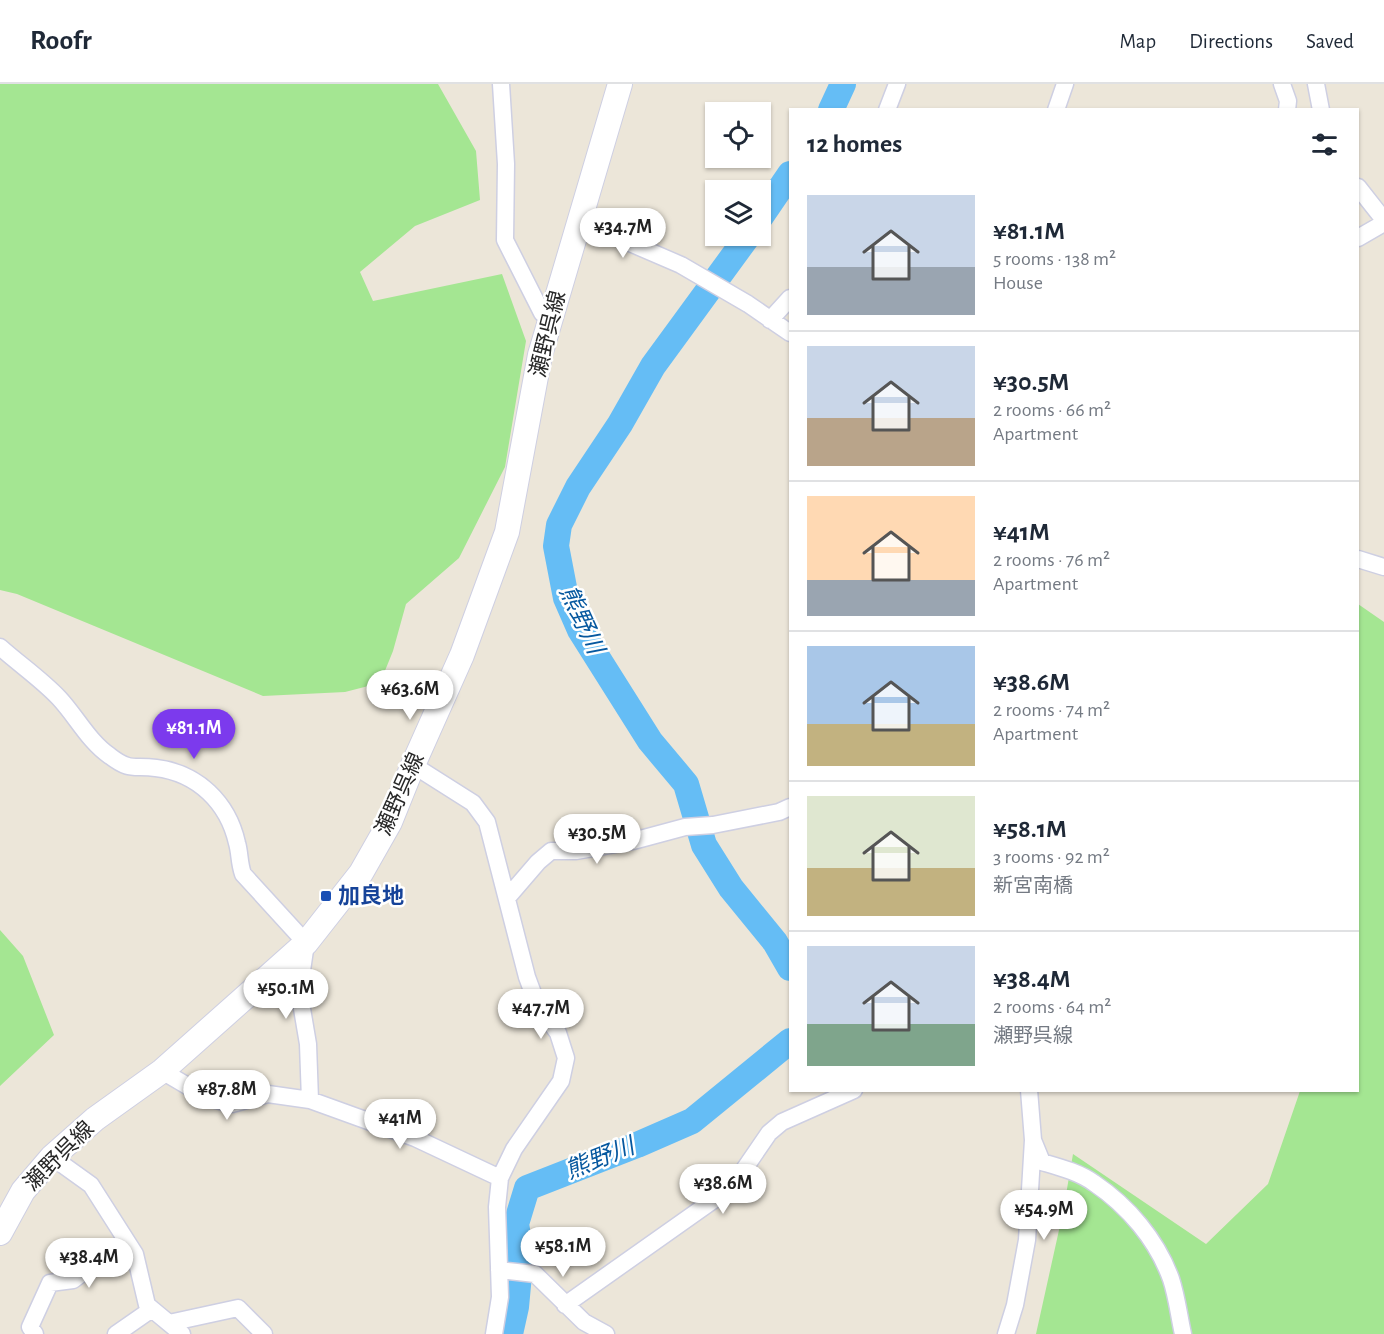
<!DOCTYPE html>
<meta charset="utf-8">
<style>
:root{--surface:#fff;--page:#f6f6f7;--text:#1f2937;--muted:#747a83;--line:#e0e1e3;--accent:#7c3aed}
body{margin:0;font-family:"Alegreya Sans","Noto Sans JP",sans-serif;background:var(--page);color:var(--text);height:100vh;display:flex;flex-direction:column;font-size:22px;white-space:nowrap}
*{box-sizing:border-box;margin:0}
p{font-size:20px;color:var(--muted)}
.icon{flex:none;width:33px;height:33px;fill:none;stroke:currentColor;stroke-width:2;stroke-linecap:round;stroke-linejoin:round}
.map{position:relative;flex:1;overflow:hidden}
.sheet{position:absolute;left:789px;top:24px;width:570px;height:984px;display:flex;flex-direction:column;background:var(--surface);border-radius:0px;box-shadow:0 2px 4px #0004}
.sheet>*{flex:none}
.fabs{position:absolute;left:705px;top:18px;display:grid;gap:12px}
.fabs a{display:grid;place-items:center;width:66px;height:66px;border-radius:0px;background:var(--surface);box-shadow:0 2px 4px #0004;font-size:30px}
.price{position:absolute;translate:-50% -51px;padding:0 14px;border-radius:21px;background:#fff;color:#222;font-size:20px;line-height:39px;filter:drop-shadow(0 2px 3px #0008)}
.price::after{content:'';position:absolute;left:50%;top:36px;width:18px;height:14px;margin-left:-9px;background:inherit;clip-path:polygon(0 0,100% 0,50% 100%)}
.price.current{background:var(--accent);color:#fff}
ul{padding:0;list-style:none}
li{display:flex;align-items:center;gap:18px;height:150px;padding:0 18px}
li+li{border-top:2px solid var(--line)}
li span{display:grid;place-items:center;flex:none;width:168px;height:120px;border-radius:0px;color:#555}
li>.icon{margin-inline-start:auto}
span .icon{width:72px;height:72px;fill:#fffc;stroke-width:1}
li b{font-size:26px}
h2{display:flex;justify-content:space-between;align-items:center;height:72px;padding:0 18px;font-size:26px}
header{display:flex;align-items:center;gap:36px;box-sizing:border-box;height:84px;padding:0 30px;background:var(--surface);border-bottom:2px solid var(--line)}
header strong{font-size:28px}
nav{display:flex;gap:33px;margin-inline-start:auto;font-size:21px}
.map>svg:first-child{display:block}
.green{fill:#a4e692}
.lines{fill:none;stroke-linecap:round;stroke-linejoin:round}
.river{stroke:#65bdf5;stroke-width:26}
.minor-casing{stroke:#cecfe2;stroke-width:19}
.secondary-casing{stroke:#cecfe2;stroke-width:26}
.minor{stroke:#fff;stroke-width:16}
.secondary{stroke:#fff;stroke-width:24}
.transit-dot{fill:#1a4fb4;stroke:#fff;stroke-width:2}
.labels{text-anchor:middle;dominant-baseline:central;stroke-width:5;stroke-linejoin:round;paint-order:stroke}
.street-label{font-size:22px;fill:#282828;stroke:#fff}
.transit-label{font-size:22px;font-weight:bold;fill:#164399;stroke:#fff;text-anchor:start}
.water-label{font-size:24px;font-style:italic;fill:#06589f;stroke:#fff}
</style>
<header>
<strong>Roofr</strong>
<nav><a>Map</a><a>Directions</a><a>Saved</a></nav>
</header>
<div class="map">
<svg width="1384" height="1250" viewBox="0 0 1384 1250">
<rect width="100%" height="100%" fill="#ece6d9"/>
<!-- green -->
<path class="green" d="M0,0H438L476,67L480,116L415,142L360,188L373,217L502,190L526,257L505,383L459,474L406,520L393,567L380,599L345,608L263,612L17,510L0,506Z
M1358,520L1384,538V1250H1036L1063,1128L1073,1070L1206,1160L1268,1100L1300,1007L1358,1006Z
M0,846L23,872L54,951L0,1002Z"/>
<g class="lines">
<!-- river -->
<path class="river" d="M831,26L843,0
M760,134L790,90
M748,152L653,282L620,340L578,403L559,441L556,462L566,514L580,546L650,657L686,700L704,761L731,804L775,858L790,884
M510,1250L516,1223L521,1169L516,1140L527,1104L637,1061L692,1037L790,957"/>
<defs>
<path id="minor" d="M501,0L506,80L505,156L542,229L550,236
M1282,0L1288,17L1287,26
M1316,0L1321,26
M887,26L897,0
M1056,26L1065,0
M1358,103L1384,136
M579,137L681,181L748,220L790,249
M1358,154L1384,139
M770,236L790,214
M1358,475L1384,483
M0,563C19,580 41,595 59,614C76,632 89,658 110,672C131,688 133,681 156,684C198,689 228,719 237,759C240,769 239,779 243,790L306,859L299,907L308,960L310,1016
M413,681L473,719L487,738L527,893L537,920L558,949L566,974L561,997L514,1065L500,1094L497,1123L500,1213L494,1250
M507,814L538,778L551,767H576L633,757L685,743L713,741L779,728L790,723
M162,987L208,1014L232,1020L268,1010L310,1016L415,1054L500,1094
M1033,1056L1042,1078C1059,1083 1079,1088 1094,1099C1128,1122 1157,1156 1171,1195C1177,1213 1179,1232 1183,1250
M52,1073L91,1101L135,1170L147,1221L182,1250
M499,1186L535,1190L584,1238L606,1250
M565,1221L732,1103L769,1049L782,1038L854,1006
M169,1239L238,1224L264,1250
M35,1250L30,1243L50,1199L73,1196L126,1156
M116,1250L152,1225
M1006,1250L1015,1221L1027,1156L1033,1056L1029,1006"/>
<path id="secondary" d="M0,1149L23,1107L52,1073L95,1035L162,987L306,859L361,789L390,738L413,681L462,571L507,448L540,271L620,0"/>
</defs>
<!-- minor casing -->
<use href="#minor" class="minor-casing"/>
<!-- secondary casing -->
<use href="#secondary" class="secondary-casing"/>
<!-- minor -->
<use href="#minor" class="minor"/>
<!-- secondary -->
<use href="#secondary" class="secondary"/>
</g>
<!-- markers -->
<rect class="transit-dot" x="320" y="806" width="12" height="12" rx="3"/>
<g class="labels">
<!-- street labels -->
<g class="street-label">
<text transform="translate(548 250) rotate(-76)">瀬野呉線</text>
<text transform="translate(400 710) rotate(-66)">瀬野呉線</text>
<text transform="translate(59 1072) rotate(-45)">瀬野呉線</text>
</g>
<!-- transit labels -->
<g class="transit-label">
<text x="338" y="812">加良地</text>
</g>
<!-- water labels -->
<g class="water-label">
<text transform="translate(581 536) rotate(65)">熊野川</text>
<text transform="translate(600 1075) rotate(-22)">熊野川</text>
</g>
</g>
</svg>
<div class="fabs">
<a><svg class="icon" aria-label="locate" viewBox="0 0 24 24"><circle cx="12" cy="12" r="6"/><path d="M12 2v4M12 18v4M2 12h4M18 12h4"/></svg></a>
<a><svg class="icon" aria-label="layers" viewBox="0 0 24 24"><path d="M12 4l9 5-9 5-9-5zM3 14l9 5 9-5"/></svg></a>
</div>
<b class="price" style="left:623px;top:175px">¥34.7M</b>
<b class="price" style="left:410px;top:637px">¥63.6M</b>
<b class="price current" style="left:194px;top:676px">¥81.1M</b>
<b class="price" style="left:597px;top:781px">¥30.5M</b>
<b class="price" style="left:286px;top:936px">¥50.1M</b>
<b class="price" style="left:541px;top:956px">¥47.7M</b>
<b class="price" style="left:227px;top:1037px">¥87.8M</b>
<b class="price" style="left:400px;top:1066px">¥41M</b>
<b class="price" style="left:723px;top:1131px">¥38.6M</b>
<b class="price" style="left:1044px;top:1157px">¥54.9M</b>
<b class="price" style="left:563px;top:1194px">¥58.1M</b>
<b class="price" style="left:89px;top:1205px">¥38.4M</b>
<section class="sheet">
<h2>12 homes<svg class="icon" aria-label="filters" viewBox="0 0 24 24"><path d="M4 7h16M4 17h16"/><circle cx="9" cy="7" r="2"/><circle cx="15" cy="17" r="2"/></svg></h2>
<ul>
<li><span style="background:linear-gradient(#c9d6e8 60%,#9aa5b1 0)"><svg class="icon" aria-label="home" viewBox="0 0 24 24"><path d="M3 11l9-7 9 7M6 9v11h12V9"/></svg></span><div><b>¥81.1M</b><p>5 rooms · 138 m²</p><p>House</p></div></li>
<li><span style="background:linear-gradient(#c9d6e8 60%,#b9a48a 0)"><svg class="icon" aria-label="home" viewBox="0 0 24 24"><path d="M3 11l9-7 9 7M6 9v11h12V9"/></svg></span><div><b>¥30.5M</b><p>2 rooms · 66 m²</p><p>Apartment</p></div></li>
<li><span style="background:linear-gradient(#ffd9b3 70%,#9aa5b1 0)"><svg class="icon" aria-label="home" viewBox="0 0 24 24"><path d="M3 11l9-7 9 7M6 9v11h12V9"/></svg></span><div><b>¥41M</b><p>2 rooms · 76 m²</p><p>Apartment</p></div></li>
<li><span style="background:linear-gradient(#a9c7e8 65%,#c2b280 0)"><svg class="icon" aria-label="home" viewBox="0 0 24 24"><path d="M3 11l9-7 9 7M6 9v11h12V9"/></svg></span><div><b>¥38.6M</b><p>2 rooms · 74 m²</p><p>Apartment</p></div></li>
<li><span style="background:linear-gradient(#dfe7d0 60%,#c2b280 0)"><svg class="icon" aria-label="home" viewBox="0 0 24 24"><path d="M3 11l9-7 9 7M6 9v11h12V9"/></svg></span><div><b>¥58.1M</b><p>3 rooms · 92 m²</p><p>新宮南橋</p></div></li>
<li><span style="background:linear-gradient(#c9d6e8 65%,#7fa58c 0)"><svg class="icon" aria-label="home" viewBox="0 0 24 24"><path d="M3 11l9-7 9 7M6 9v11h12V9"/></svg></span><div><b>¥38.4M</b><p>2 rooms · 64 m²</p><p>瀬野呉線</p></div></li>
</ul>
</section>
</div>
